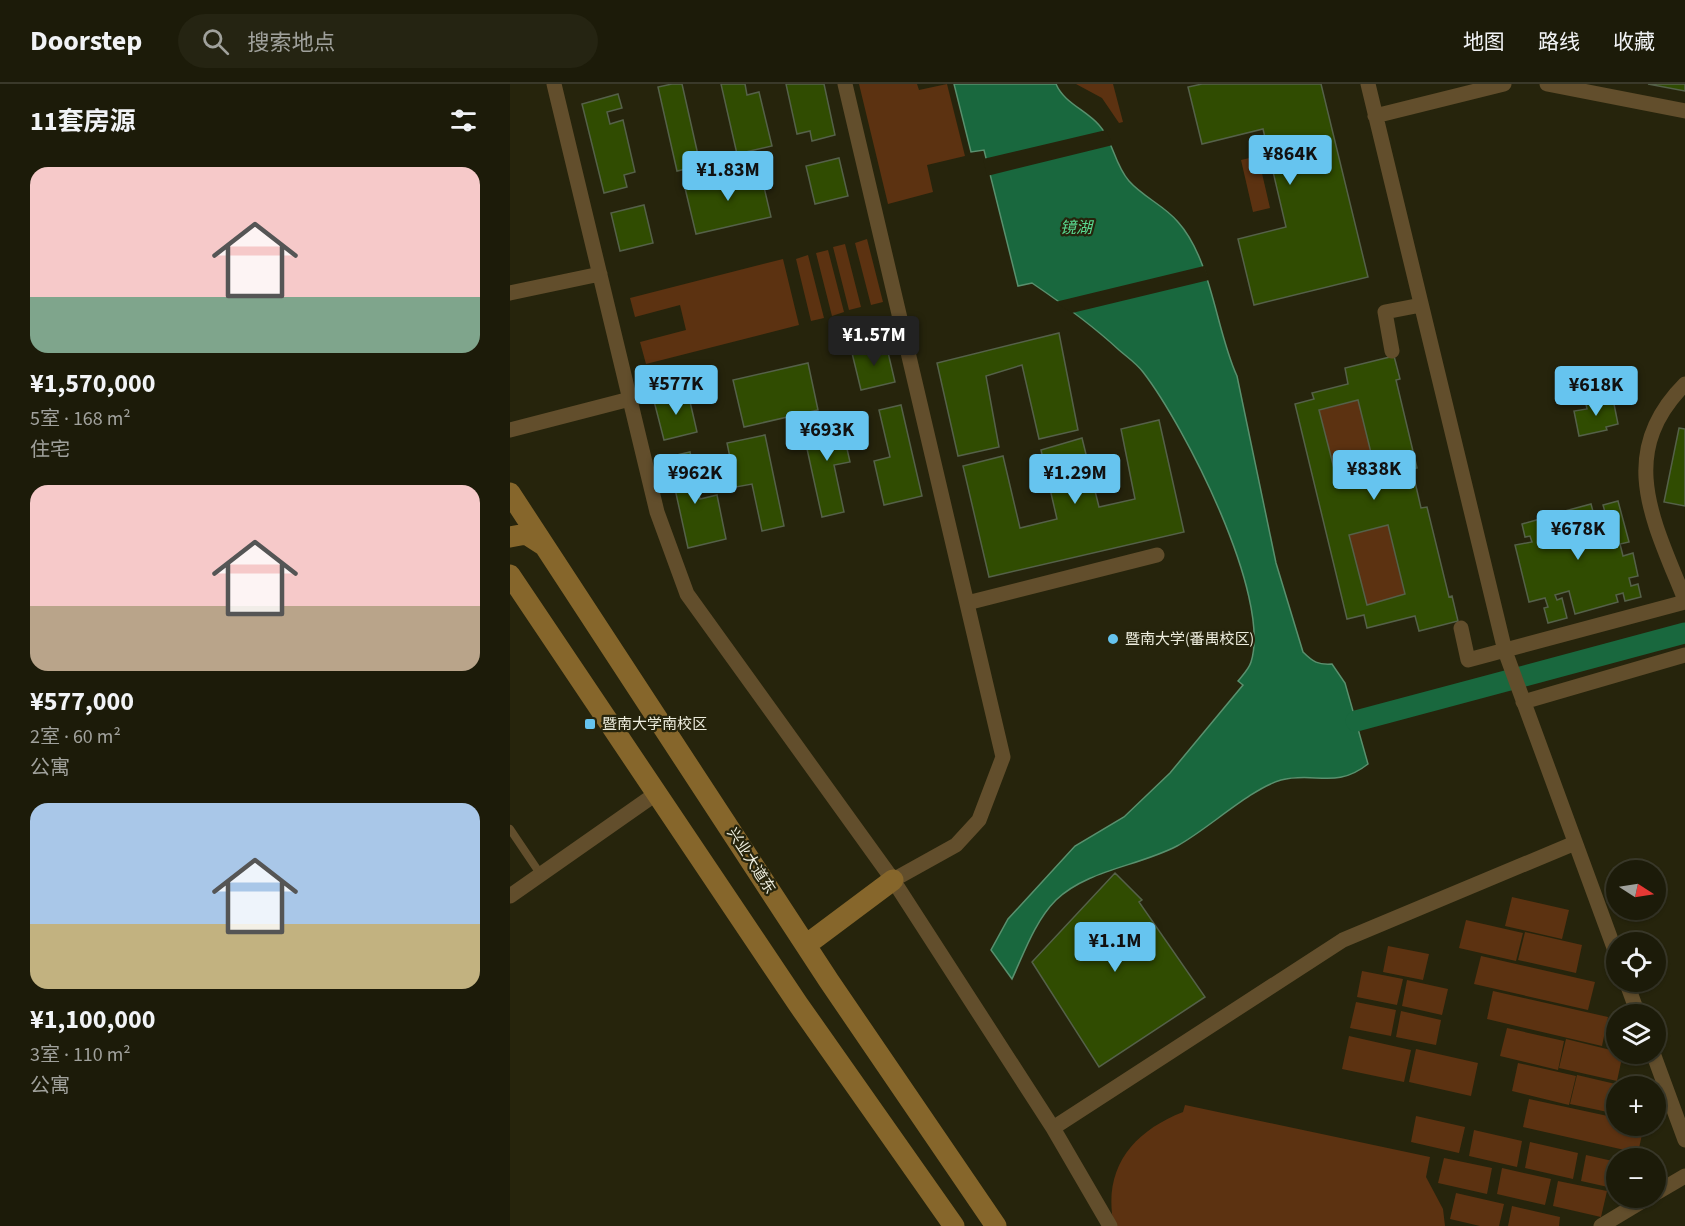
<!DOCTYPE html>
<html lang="zh">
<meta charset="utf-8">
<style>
:root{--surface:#1c1b09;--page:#252412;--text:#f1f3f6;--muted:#a0a19c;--line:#3a392a;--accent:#66c4ef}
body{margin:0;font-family:"Source Sans 3","Noto Sans SC",sans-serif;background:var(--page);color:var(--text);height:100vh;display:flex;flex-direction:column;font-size:22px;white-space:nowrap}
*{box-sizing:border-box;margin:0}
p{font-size:20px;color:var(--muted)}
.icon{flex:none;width:33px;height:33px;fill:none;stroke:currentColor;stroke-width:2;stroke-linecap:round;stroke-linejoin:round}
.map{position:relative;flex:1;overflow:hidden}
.side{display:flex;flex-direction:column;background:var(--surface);width:510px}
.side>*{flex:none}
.needle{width:39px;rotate:102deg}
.tools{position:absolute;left:1096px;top:776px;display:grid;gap:12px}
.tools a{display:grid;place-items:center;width:60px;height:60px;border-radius:50%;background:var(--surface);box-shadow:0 2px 4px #0004,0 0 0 2px var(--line);font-size:30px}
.price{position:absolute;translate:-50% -51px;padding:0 14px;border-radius:6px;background:var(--accent);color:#111;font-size:20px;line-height:39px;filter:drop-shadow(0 2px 3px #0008)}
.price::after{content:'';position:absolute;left:50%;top:36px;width:18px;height:14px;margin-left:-9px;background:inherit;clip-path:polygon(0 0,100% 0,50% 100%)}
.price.current{background:#222;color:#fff}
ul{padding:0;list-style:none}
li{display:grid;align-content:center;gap:12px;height:318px;padding:0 30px}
li span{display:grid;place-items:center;height:186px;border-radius:18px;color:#555}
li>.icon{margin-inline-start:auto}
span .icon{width:108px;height:108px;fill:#fffc;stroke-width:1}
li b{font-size:26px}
h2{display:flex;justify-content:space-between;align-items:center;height:72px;padding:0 30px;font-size:26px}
header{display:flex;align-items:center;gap:36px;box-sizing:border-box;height:84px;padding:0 30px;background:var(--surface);border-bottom:2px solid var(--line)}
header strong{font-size:28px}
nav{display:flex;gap:33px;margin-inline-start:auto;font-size:21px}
.search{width:420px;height:54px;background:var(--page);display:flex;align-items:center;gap:15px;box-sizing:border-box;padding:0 21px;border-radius:33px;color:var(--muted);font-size:22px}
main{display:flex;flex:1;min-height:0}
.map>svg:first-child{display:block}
.green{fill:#5c3211}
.water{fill:#19683e;stroke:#59906e;stroke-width:1.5}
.pier{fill:#26240c}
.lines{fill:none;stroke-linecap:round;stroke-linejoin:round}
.river{stroke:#19683e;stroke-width:21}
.building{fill:#304c01;stroke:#556149;stroke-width:1.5;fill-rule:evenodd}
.lane{stroke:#624e2c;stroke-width:8}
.street{stroke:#624e2c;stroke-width:15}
.secondary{stroke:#86662b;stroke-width:21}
.poi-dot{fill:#66c4ef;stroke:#26240c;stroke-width:2}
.labels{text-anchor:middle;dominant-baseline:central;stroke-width:4.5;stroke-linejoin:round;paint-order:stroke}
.poi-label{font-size:15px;fill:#ededde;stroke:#26240c;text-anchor:start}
.street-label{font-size:15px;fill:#ededde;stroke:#26240c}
.water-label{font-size:16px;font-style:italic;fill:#5adb91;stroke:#26240c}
</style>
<header>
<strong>Doorstep</strong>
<div class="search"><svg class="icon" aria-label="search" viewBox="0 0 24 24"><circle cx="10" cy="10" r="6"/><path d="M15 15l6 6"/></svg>搜索地点</div>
<nav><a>地图</a><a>路线</a><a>收藏</a></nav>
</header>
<main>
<section class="side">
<h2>11套房源<svg class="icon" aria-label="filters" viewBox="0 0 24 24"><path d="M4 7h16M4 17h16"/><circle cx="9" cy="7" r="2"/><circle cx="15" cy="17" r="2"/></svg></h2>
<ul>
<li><span style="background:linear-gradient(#f6c9c9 70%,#7fa58c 0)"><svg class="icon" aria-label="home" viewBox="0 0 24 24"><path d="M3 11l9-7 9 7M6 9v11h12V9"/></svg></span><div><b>¥1,570,000</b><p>5室 · 168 m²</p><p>住宅</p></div></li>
<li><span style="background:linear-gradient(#f6c9c9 65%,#b9a48a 0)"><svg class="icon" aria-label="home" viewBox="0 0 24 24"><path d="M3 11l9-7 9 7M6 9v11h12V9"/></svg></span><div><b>¥577,000</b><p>2室 · 60 m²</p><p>公寓</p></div></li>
<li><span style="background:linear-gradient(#a9c7e8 65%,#c2b280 0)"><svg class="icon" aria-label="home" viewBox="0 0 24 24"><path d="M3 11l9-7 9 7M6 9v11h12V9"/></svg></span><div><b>¥1,100,000</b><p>3室 · 110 m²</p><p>公寓</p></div></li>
</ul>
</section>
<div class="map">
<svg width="1175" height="1142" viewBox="0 0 1175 1142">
<rect width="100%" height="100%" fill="#26240c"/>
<!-- green -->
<path class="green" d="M349,0H407L409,6L437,0L455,72L417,81L423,108L378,120Z
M566,0H603L613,38L609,39L592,14Z
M748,72L760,124L743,128L731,76Z
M357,155L373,218L361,221L345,159Z
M335,160L351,223L339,226L323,163Z
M318,166L334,228L322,232L306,169Z
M298,171L314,234L301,237L286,175Z
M273,175L289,241L136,280L130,258L176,246L170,221L125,233L120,214Z
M848,316L865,385L827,396L809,326Z
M878,441L895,510L857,521L839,451Z
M1002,813L1059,826L1052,855L995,842Z
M956,836L1013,849L1006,877L949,864Z
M1015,848L1072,861L1066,889L1008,876Z
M878,862L919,870L913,896L873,888Z
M971,872L1085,898L1078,926L964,900Z
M852,887L893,895L887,921L847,913Z
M897,896L938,905L932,931L892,922Z
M983,907L1098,933L1092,962L977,935Z
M846,918L886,926L881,952L840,944Z
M891,927L931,936L926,961L886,953Z
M997,944L1054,957L1048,986L990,972Z
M839,952L901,966L894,998L832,985Z
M1056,955L1113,969L1107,997L1049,984Z
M906,965L968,979L961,1012L899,998Z
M1008,979L1066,992L1059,1021L1002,1007Z
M1067,991L1114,1002H1107V1030L1060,1020Z
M1019,1015L1107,1034V1041H1134L1128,1069L1013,1043Z
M675,1021L920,1073L916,1093L933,1125L935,1142H604C592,1085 622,1048 673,1028Z
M906,1032L955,1043L949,1069L901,1058Z
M964,1046L1012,1057L1007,1083L959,1072Z
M1020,1058L1068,1069L1063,1095L1015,1084Z
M1076,1071L1107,1078V1105L1071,1097Z
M934,1074L982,1084L977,1110L928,1099Z
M992,1084L1041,1095L1035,1121L987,1110Z
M1048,1097L1097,1107L1091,1133L1043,1122Z
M946,1109L994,1120L989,1142H970L940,1135Z
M1002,1122L1050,1133L1049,1142H998Z"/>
<!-- water -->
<path class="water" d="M444,0H546C554,19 576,26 589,41C603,56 604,80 619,97C633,113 655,122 668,138C702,176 706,247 727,292L766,479L793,568C803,578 808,581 822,580L835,599L858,680C825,706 805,687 771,696C740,705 697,746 667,762C629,782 577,786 546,816C525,837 514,869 502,895L481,866L498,835L565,762L614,733L660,689L733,601L728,597C732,592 739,585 741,578C762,512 674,341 633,288C626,279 617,273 609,266C581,240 553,220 522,199L508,202L474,66L461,68Z"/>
<!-- pier -->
<path class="pier" d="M596,46L603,61L477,92L473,75Z
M694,182L699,196L562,229L545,218Z"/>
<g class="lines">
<!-- river -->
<path class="river" d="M846,637L1175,549"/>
</g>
<!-- building -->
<path class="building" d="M162,0H172L188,71L183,72L185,83L167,87L148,3Z
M211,0H235L237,11L249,8L262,62L227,70Z
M276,0H314L325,51L302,57L300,47L287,50Z
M692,0H811L858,193L744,221L728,155L776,143L753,45L692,60L678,3Z
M1138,0H1175V7Z
M108,10L112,24L97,28L100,40L113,36L125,88L114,91L117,103L94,109L72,20Z
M329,74L338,112L305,120L296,82Z
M250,86L261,133L186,150L175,104Z
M134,121L143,159L110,167L101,129Z
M549,249L568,346L529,355L512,281L476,292L489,363L448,372L427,279Z
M376,260L385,298L351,306L342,269Z
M884,272L890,295L886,296L907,384L902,385L911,424L917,423L939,513L942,512L948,537L909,547L905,532L857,544L854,531L837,535L785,320L804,315L802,309L838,300L835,284ZM848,316L865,385L827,396L809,326ZM878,441L895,510L857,521L839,451Z
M298,279L308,326L234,343L223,296Z
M178,309L187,348L154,356L144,317Z
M1103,315L1108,340L1096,343L1097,346L1069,352L1064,327L1077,325L1076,320Z
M391,321L412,412L374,421L364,377L380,373L369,326Z
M330,334L340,378L324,381L334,428L312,433L292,342Z
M649,336L674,448L479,493L453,382L493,372L510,444L547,435L531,366L572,354L589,423L625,415L611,345Z
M1169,344L1175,345V422L1154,418Z
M255,351L274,442L252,447L242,400L226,403L217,359Z
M180,368L190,415L207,411L216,455L178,464L158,373Z
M1108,417L1119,458L1110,460L1113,472L1123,469L1128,492L1119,494L1121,502L1128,500L1131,513L1115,517L1113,509L1106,511L1108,518L1065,530L1059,507L1045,511L1047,516L1052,514L1057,534L1038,539L1034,524L1038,523L1035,514L1019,518L1005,461L1022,458L1020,452L1015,453L1012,440L1030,435L1033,446L1029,447L1031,456L1046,453L1040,431L1081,420L1084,431L1095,428L1093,421Z
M605,789L632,816L629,818L695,913L589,983L522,878Z"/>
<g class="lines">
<!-- lane -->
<path class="lane" d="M0,745L31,791"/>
<!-- street -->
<path class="street" d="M44,0L147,428L177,510L383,796L543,1044L833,856L1065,759
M335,0L493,673L469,736L446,761L383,796
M858,0L995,567L1107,872
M1037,0L1175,27
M865,32L994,0
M0,209L90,190
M882,267L875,228L911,221
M1175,300C1105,370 1144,438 1175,516
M0,346L120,315
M457,519L647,471
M951,544L958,576L1175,518
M1013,618L1175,571
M0,812L147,709
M1116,897L1128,930
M1143,969L1175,1056
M543,1044L600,1142
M1146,1109L1175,1092
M1091,1142L1139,1113"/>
<!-- secondary -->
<path class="secondary" d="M0,409L319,897L486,1142
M0,453L16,450L33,461
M0,491L288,920L444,1142
M296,861L383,796"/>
</g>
<!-- markers -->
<g class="poi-dot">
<circle cx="603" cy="555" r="6"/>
<rect x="74" y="634" width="12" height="12" rx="3"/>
</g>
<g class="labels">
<!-- poi labels -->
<g class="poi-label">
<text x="615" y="555">暨南大学(番禺校区)</text>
<text x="92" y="640">暨南大学南校区</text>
</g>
<!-- street labels -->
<g class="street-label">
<text transform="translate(241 777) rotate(57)">兴业大道东</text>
</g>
<!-- water labels -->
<g class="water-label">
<text x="566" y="144">镜湖</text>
</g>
</g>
</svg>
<div class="tools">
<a><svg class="needle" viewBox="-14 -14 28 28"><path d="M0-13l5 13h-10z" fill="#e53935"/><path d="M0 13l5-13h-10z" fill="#a0a19c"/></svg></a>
<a><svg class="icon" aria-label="locate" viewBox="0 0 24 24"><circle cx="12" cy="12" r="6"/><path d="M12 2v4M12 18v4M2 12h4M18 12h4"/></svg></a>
<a><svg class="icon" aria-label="layers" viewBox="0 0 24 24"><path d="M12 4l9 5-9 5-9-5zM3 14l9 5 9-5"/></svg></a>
<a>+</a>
<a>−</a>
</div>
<b class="price" style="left:780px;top:102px">¥864K</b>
<b class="price" style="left:218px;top:118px">¥1.83M</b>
<b class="price current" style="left:364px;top:283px">¥1.57M</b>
<b class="price" style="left:166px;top:332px">¥577K</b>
<b class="price" style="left:1086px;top:333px">¥618K</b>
<b class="price" style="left:317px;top:378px">¥693K</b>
<b class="price" style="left:864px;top:417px">¥838K</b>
<b class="price" style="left:185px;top:421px">¥962K</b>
<b class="price" style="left:565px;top:421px">¥1.29M</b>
<b class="price" style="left:1068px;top:477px">¥678K</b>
<b class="price" style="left:605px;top:889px">¥1.1M</b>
</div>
</main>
